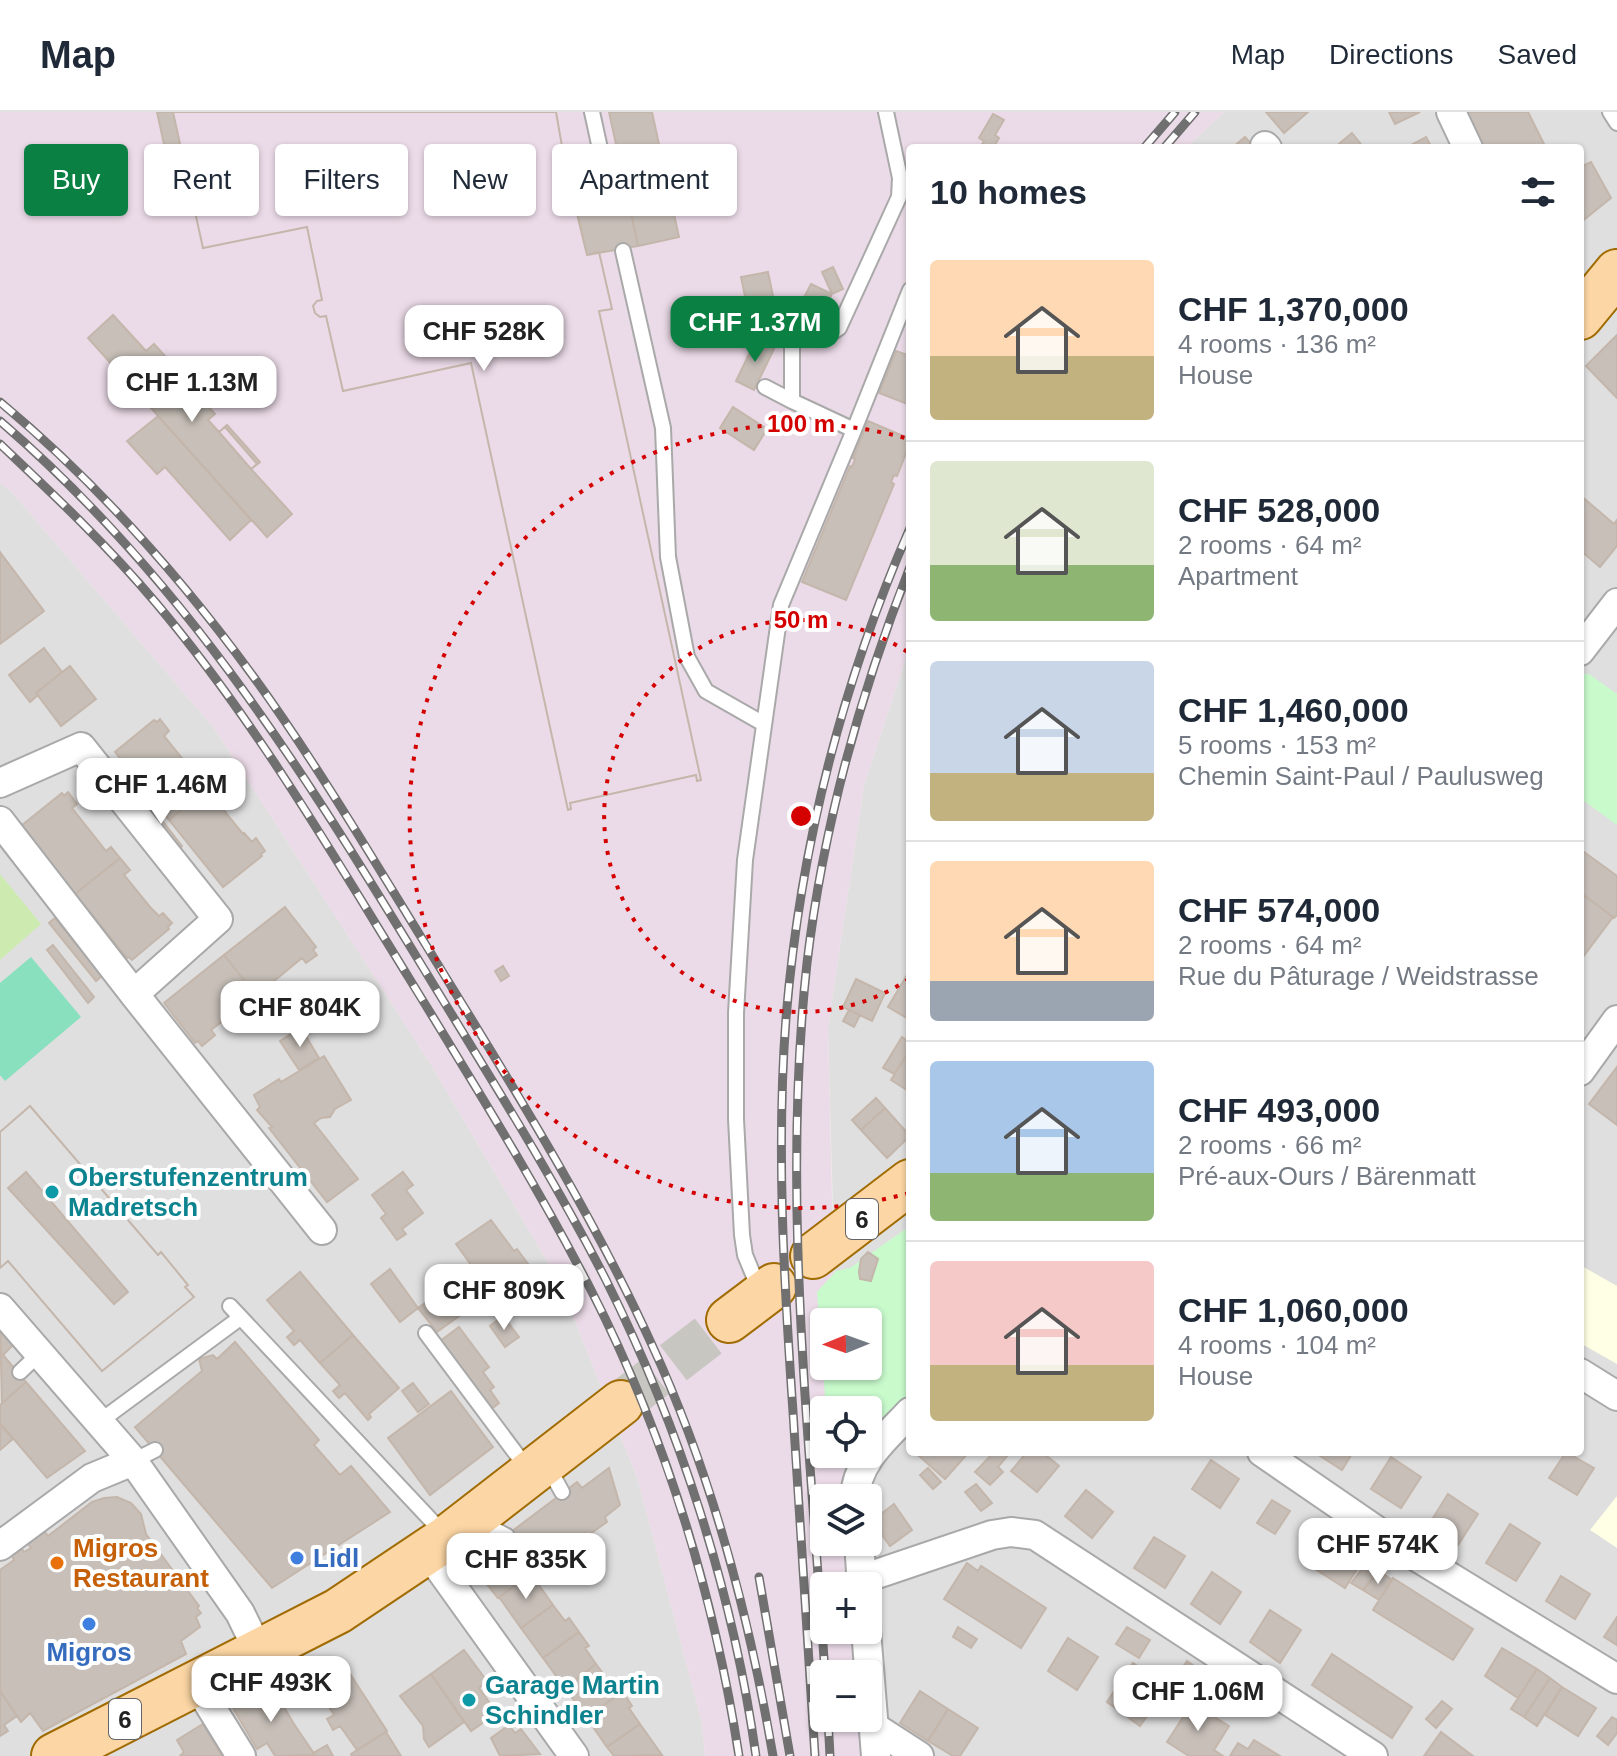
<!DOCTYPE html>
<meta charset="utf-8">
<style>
:root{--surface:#fff;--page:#f2f2f3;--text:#1f2937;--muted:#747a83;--line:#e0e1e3;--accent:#0b8043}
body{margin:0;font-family:Arial,sans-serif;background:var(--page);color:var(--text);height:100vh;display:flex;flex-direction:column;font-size:30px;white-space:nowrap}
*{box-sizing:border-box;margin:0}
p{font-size:26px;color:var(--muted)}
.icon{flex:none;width:44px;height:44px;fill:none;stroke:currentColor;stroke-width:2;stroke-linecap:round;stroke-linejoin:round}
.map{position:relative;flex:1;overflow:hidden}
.sheet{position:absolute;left:906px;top:32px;width:678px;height:1312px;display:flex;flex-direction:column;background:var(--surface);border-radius:8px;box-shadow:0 2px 6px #0004}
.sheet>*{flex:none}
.guide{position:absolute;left:24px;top:32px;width:760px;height:72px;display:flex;gap:16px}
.needle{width:52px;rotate:269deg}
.fabs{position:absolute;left:810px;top:1196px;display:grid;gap:16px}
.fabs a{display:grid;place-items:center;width:72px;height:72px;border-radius:8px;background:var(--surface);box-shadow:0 2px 6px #0004;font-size:40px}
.price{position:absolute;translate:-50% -68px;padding:0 18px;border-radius:16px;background:#fff;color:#222;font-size:26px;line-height:52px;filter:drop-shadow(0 2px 4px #0008)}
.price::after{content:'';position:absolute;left:50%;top:48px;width:24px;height:18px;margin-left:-12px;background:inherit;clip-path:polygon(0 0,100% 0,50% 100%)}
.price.active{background:var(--accent);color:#fff}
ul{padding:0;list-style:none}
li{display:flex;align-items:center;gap:24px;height:200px;padding:0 24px}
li+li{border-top:2px solid var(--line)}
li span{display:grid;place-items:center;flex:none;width:224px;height:160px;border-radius:8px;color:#555}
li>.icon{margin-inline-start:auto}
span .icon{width:96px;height:96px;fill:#fffc;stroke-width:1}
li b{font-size:34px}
h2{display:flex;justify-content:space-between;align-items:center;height:96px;padding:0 24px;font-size:34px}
.tag{padding:0 28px;border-radius:8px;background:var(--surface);box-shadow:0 2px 6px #0004;font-size:28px;line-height:72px}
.tag.active{background:var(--accent);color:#fff}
header{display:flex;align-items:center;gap:48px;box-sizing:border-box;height:112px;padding:0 40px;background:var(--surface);border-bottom:2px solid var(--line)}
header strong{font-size:38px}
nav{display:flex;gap:44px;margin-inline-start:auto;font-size:28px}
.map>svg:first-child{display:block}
.residential{fill:#e0dfdf}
.industrial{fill:#ebdbe8}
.education{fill:#ffffe5}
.grass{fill:#cdebb0}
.park{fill:#c8facc;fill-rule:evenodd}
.pitch{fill:#88e0be}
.building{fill:#c7bfb8;stroke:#c4b6ab;stroke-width:2;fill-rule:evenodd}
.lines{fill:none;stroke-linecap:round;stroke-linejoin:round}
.primary-tunnel{stroke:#c8c6c1;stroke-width:44;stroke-dasharray:44 22;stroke-linecap:butt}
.lane-casing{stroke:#a9a9a9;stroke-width:18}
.street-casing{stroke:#a9a9a9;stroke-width:32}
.primary-casing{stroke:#a06b00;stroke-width:48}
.lane{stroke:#fff;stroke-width:14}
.street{stroke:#fff;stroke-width:28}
.primary{stroke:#fcd6a4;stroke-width:44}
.rail-casing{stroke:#707070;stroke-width:9}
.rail{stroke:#fff;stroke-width:6;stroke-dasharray:18;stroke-linecap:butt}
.ring{fill:none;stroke:#d40000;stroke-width:4;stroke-dasharray:4 8}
.culture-dot{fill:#0f9aa8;stroke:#fff;stroke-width:3}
.shop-dot{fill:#3f7fe0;stroke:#fff;stroke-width:3}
.food-dot{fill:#e8710a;stroke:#fff;stroke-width:3}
.labels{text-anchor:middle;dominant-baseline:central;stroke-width:8;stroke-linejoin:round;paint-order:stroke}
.shield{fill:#fff;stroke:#646464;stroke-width:2}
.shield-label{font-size:24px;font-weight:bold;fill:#222}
.culture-label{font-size:26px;font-weight:bold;fill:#0d838f;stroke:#fff;text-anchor:start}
.food-label{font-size:26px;font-weight:bold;fill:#c56008;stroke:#fff;text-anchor:start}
.shop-label{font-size:26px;font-weight:bold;fill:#366cbe;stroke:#fff;text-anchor:start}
.centre{fill:#d40000;stroke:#fff;stroke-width:4}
.ring-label{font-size:24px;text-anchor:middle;font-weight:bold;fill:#d40000;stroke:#fff;stroke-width:8;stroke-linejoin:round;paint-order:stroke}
</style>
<header>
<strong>Map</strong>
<nav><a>Map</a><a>Directions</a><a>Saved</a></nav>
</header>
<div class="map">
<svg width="1617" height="1644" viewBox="0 0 1617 1644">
<rect width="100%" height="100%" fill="#f2efe9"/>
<!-- residential -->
<path class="residential" d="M1224,0H1617V1644H866L868,1386H845L843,1342H868V1210H836L828,916L864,673L910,533V1340H1580V36H1186Z
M0,371L10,378L214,616L430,951L560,1171L638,1368L702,1611L705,1644H0Z"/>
<!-- industrial -->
<path class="industrial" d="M0,0H1224L1186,36H910V533L864,673L828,916L834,1169L824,1210V1254L841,1298H824V1342H843L845,1386H824V1430H849L852,1474H824V1518H856L859,1562H824V1606H863L866,1644H705L702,1611L638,1368L560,1171L430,951L214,616L10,378L0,371Z"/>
<!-- education -->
<path class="education" d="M1580,1153L1617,1174V1252L1580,1231Z
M1617,1384V1436L1590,1418Z"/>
<!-- grass -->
<path class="grass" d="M0,762L41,812L0,848Z"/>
<!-- park -->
<path class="park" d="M1580,562H1589L1617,582V713L1580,686Z
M910,1114V1288L868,1331V1298H826L817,1180L836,1159L850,1156ZM824,1210H868V1254H824Z"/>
<!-- pitch -->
<path class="pitch" d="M31,845L81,905L5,969L0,963V871Z"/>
<!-- building -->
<path class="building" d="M157,0H173L182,42L167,46Z
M173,0H556L566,57L587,143L599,140L612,197L599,199L701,668L697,669L696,663L570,691L571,697L568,698L471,251L343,279L326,204L320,205L315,201L313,194L317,189L322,188L307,115L203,136Z
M173,0H556L566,57L587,143L599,140L612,197L599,199L701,668L697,669L696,663L570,691L571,697L568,698L471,251L343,279L326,204L320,205L315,201L313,194L317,189L322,188L307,115L203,136Z
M609,0H652L679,125L638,134Z
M1266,0H1308L1284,21Z
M1389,0H1420L1395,12Z
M1465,0H1528L1546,36H1483Z
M993,2L1004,8L995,23L999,26L993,36H980L984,29L979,26Z
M1352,21L1364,36H1334Z
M1245,25L1255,36H1232Z
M1426,25L1432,36H1407V35Z
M1591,50L1611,86L1580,111V55Z
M621,53L638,134L587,143L569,63Z
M833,155L843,177L832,182L822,160Z
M768,160L774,189L754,193L755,198L748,199L741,165Z
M811,172L832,182L817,212L796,201Z
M113,203L146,239L154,232L165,244L157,251L168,264L175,257L215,302L208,308L219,320L227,313L260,350L251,357L292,402L267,425L88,226Z
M1617,223V286L1586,254Z
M753,226L774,237L754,278L736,269L751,238L748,237Z
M896,239L910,244V293L879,281Z
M733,295L767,317L754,338L720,316Z
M158,304L251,408L230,428L165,355L157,362L127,329Z
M868,309L910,327V331L897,364L894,363L891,370L894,372L846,488L802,470L850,354L852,355L855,347L853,346Z
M225,315L257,352L251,357L219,320Z
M1580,383L1614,412L1617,408V434L1600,455L1580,438Z
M0,440L44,499L0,532Z
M44,536L62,560L36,581L38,583L30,590L9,563Z
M70,554L96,587L61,614L36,581Z
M160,607L169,619L164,624L190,656L192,655L199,665L204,661L213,672L169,708L115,640L154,608L157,610Z
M213,672L223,685L217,690L243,722L244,721L252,730L256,726L265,739L261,742L262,744L223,775L169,708Z
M68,680L77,692L72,696L106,739L111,735L120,746L75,782L21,714L62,681L64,684Z
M147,689L182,734L175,740L139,695Z
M1580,737L1617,764V803L1614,806L1580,780Z
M120,746L130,758L124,763L150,795L159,804L163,801L172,811L168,815L169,817L132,848L129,845L127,846L75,782Z
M1585,784L1613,805L1580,849V790Z
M285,795L316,835L313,838L317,843L306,851L302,846L268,874L272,879L260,888L224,843Z
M55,806L102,864L96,869L49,811Z
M53,833L94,885L88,891L47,838Z
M224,843L260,888L250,896L246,891L211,918L215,923L202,934L198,929L195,931L164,891Z
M503,854L509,864L501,869L495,859Z
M910,858V908L888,895Z
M856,867L885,881L872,909L843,895Z
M849,898L860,903L854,915L843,909Z
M301,916L319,946L299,958L280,929Z
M902,925L910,930V938L894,962L883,956Z
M910,938V980L891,968Z
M324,944L351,988L335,997L330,1005L321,1006L314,1011L358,1067L327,1090L269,1016L272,1015L257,998L260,995L254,983L279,967L281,970Z
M1617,955V1013L1589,992Z
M876,986L885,996L861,1018L852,1008Z
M30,994L158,1143L161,1140L188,1173L185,1175L194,1185L102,1259L8,1149L0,1156V1020ZM26,1060L128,1180L114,1192L8,1076Z
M30,994L158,1143L161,1140L188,1173L185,1175L194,1185L102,1259L8,1149L0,1156V1020Z
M885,996L910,1024L887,1046L861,1018Z
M403,1060L413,1073L406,1078L423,1101L402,1117L406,1122L397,1128L381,1106L386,1102L372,1083Z
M491,1108L514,1139L517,1137L537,1164L499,1192L456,1132Z
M868,1140L878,1147L871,1169L860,1167L859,1160L861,1147Z
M390,1157L418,1196L400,1210L371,1172Z
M300,1160L353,1223L320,1251L300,1228L294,1233L287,1225L294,1219L267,1188Z
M443,1178L462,1202L437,1220L418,1196Z
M503,1204L519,1225L505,1235L490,1214Z
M0,1211L17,1229L3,1243L26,1270L2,1291Z
M459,1215L489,1255L483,1260L494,1275L490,1278L499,1291L490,1298L439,1230Z
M353,1223L399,1276L369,1302L371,1305L368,1308L345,1281L339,1286L333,1279L340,1273L320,1251Z
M235,1230L319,1328L314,1333L340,1363L351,1354L390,1400L272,1476L135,1315L202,1259L199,1247L213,1243L217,1247Z
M26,1270L85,1339L47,1366L0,1311V1293Z
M413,1271L429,1292L418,1300L402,1279Z
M451,1279L493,1335L430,1383L388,1326Z
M0,1312L13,1327L0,1338Z
M922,1340H969L945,1367L918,1343Z
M994,1340H1004L1008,1343L998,1355L1003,1360L990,1373L975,1360Z
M1027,1340H1042L1059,1354L1037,1380L1011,1359Z
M1314,1340H1353L1342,1358Z
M1566,1340L1594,1356L1577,1383L1549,1366Z
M1391,1345L1421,1365L1401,1396L1371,1377Z
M1211,1348L1239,1367L1220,1396L1192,1377Z
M609,1356L620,1393L605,1405L607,1410L587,1424L585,1421L498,1486L470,1451L577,1370L582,1376Z
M928,1356L941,1370L933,1377L920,1363Z
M976,1372L992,1391L981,1399L965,1380Z
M1086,1378L1113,1400L1092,1426L1065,1404Z
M1448,1382L1478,1402L1458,1433L1428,1414Z
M117,1385L131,1391L141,1402L146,1422L199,1494L197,1496L201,1501L196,1505L200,1515L181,1529L186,1542L43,1619L30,1601L21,1610L0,1579V1458L14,1448L12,1444L22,1437L24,1440L31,1436L28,1432L45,1420L48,1424L92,1390L104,1386Z
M1272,1388L1290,1399L1275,1422L1257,1411Z
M894,1392L912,1418L890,1434L872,1409Z
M1510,1412L1540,1431L1516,1469L1486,1451Z
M1323,1421L1364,1446L1345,1476L1304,1450Z
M1154,1425L1185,1444L1165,1476L1134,1456Z
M1370,1447L1381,1455L1363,1478L1351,1471Z
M967,1451L978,1459L981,1454L1046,1496L1021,1536L944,1487Z
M1379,1459L1392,1468L1379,1488L1363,1478Z
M1212,1460L1241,1480L1220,1512L1191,1492Z
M531,1462L553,1493L521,1516L499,1485Z
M1561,1464L1590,1482L1575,1507L1546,1489Z
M1393,1466L1473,1517L1453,1548L1373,1498Z
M553,1493L565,1509L569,1506L579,1520L543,1546L521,1516Z
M1270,1498L1301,1518L1280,1551L1250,1530Z
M1617,1505V1533L1604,1525Z
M958,1515L977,1527L971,1536L953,1525Z
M1127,1515L1150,1528L1139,1546L1116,1532Z
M579,1520L589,1534L585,1536L596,1552L565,1576L543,1546Z
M1068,1526L1098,1545L1077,1578L1048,1559Z
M1502,1536L1537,1557L1518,1586L1485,1564Z
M464,1538L487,1569L479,1576L497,1601L471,1619L431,1562Z
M1332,1542L1412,1595L1392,1626L1312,1573Z
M1187,1549L1200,1558L1186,1579L1173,1570Z
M1133,1551L1168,1574L1140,1614L1107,1590Z
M596,1552L608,1568L612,1565L623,1580L586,1605L565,1576Z
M345,1554L387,1619L357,1638L340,1614L333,1618L327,1607L334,1603L315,1573Z
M1537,1557L1550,1566L1524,1605L1511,1597Z
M431,1562L464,1610L429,1635L424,1627L423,1614L400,1584Z
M1550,1566L1562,1575L1537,1614L1524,1605Z
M270,1571L294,1612L315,1643L275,1644L267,1631L257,1637L233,1596Z
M1562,1575L1596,1596L1578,1624L1545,1603Z
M0,1579L17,1604L4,1613L8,1619L0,1624Z
M920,1579L948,1597L928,1629L900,1611Z
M623,1580L632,1594L629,1596L640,1612L607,1635L586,1605Z
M1442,1589L1452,1597L1436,1616L1426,1607Z
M1192,1591L1229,1614L1214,1638L1223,1644H1189L1167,1630Z
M948,1597L978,1616L960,1644H953L928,1629Z
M1612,1605L1617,1608V1621L1608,1633L1597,1624Z
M203,1612L222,1644H180L184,1640L177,1628Z
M640,1612L662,1643L614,1644L607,1635Z
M509,1613L515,1621L521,1617L540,1642L500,1644L491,1626Z
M386,1620L401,1644H352L351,1642Z
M1441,1620L1473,1644H1424Z
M1254,1628L1280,1644H1230L1238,1631L1248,1637Z
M327,1633L333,1644H313V1641Z"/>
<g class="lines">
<!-- primary-tunnel -->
<path class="primary-tunnel" d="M621,1291L729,1208"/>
<defs>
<path id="lane" d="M592,0L604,55
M1610,0L1617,11
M623,139L663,316L668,445L687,545L706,579L762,611
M765,275L792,289
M854,318L910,178
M760,1179L745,1143L742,1123L736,1007V901L745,748L781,493L854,318L792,289V225L830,222L839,216L899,85L900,66L886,0
M230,1194L444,1422
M426,1221L529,1359
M20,1260L41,1240
M99,1310L240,1206
M133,1349L155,1338
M547,1353L562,1380
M480,1410L507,1424"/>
<path id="street" d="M1451,0L1468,36
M1265,34L1267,36
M1580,539L1617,491
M0,671L81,635L218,807L134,882L322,1118
M0,709L134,882
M1580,959L1617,908
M0,1196L133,1349L240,1501L258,1538
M1580,1261L1617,1284
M1262,1340L1396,1432L1617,1567
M855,1386C856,1349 887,1325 910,1300
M859,1430L862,1474
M0,1434L92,1366L133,1349
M427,1439L574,1644
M862,1467L992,1423L1011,1420L1035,1423L1373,1644
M866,1518L876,1644
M196,1571L241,1644
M874,1615L919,1644"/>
<path id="primary" d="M1580,205L1617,160
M813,1144L910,1070
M729,1208L774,1174
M54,1644L338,1499L447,1426L621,1291"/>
</defs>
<!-- lane casing -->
<use href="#lane" class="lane-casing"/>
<!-- street casing -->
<use href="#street" class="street-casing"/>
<!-- primary casing -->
<use href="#primary" class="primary-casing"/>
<!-- lane -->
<use href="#lane" class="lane"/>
<!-- street -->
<use href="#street" class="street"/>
<!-- primary -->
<use href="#primary" class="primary"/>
<defs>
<path id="rail" d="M1144,36L1175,0
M1164,36L1195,0
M0,290C96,370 180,464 253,564C314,648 367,737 421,825C503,959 587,1090 652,1233C712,1363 749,1503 773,1644
M0,309C179,463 295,646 416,844C481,951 549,1057 606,1168C680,1316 733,1480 756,1644
M0,332C54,383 108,434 156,491C254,607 330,738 409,866C472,969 536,1071 591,1178C665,1323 714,1483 739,1644
M759,1465L790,1644
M825,1562C810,1327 781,1086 807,851C823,715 860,582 910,455
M828,1606L830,1644
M815,1644C808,1529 800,1415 793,1300C784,1169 776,1037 786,906C800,737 842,571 910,416"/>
</defs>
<!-- rail casing -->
<use href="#rail" class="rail-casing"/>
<!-- rail -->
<use href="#rail" class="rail"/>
</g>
<!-- distance rings -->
<g class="ring">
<path d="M909 867A196 196 0 1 1 909 541"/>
<path d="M909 1081A392 392 0 1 1 909 327"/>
</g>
<!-- markers -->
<g class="culture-dot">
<circle cx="52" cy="1080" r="8"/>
<circle cx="469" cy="1588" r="8"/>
</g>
<g class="shop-dot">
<circle cx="297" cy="1446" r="8"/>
<circle cx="89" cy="1512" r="8"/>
</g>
<circle class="food-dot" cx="57" cy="1451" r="8"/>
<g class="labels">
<!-- shield labels -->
<g class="shield">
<rect x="846" y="1087" width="32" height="40" rx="6"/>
<rect x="109" y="1587" width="32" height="40" rx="6"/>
</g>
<g class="shield-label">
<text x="862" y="1107">6</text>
<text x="125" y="1607">6</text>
</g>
<!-- culture labels -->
<g class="culture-label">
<text x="68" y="1065">Oberstufenzentrum<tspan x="68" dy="30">Madretsch</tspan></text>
<text x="485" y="1573">Garage Martin<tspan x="485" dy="30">Schindler</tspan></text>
</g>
<!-- food labels -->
<g class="food-label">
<text x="73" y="1436">Migros<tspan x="73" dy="30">Restaurant</tspan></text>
</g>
<!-- shop labels -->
<g class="shop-label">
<text x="313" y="1446">Lidl</text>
<text x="89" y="1540" text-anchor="middle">Migros</text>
</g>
</g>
<circle cx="801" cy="704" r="12" class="centre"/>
<g class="ring-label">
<text x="801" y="320">100 m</text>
<text x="801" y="516">50 m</text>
</g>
</svg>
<div class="fabs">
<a><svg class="needle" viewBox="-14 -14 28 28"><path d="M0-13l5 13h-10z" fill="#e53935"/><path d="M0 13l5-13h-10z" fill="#747a83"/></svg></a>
<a><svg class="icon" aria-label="locate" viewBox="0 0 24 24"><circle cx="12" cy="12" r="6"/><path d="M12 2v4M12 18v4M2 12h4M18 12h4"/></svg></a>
<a><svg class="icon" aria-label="layers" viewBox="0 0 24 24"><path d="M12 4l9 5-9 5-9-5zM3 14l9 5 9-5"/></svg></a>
<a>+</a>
<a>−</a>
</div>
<b class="price active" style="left:755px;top:252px">CHF 1.37M</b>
<b class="price" style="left:484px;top:261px">CHF 528K</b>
<b class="price" style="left:192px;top:312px">CHF 1.13M</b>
<b class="price" style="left:161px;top:714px">CHF 1.46M</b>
<b class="price" style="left:300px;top:937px">CHF 804K</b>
<b class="price" style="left:504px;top:1220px">CHF 809K</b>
<b class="price" style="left:1378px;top:1474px">CHF 574K</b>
<b class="price" style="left:526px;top:1489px">CHF 835K</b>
<b class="price" style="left:271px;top:1612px">CHF 493K</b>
<b class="price" style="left:1198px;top:1621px">CHF 1.06M</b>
<div class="guide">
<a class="tag active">Buy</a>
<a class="tag">Rent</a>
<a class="tag">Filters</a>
<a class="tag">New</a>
<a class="tag">Apartment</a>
</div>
<section class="sheet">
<h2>10 homes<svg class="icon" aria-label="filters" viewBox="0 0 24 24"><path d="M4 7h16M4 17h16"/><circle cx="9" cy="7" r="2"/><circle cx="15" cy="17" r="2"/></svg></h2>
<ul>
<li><span style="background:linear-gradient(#ffd9b3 60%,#c2b280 0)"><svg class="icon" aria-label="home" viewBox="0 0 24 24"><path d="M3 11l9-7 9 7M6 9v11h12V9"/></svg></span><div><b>CHF 1,370,000</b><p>4 rooms · 136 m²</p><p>House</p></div></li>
<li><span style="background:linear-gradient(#dfe7d0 65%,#8fb573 0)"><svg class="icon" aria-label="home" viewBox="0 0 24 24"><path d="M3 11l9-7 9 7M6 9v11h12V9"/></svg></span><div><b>CHF 528,000</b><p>2 rooms · 64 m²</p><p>Apartment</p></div></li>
<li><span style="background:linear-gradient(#c9d6e8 70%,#c2b280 0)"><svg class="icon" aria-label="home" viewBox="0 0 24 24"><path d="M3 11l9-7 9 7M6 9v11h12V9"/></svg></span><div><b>CHF 1,460,000</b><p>5 rooms · 153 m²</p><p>Chemin Saint-Paul / Paulusweg</p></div></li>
<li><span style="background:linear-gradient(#ffd9b3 75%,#9aa5b1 0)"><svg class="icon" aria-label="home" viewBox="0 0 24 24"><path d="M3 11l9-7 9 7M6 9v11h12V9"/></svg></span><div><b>CHF 574,000</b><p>2 rooms · 64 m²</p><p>Rue du Pâturage / Weidstrasse</p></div></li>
<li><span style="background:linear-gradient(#a9c7e8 70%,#8fb573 0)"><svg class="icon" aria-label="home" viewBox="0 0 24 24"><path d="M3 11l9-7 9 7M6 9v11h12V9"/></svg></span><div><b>CHF 493,000</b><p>2 rooms · 66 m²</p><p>Pré-aux-Ours / Bärenmatt</p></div></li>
<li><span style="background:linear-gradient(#f6c9c9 65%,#c2b280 0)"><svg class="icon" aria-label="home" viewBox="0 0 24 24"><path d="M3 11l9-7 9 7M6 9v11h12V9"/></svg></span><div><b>CHF 1,060,000</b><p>4 rooms · 104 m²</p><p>House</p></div></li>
</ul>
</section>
</div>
